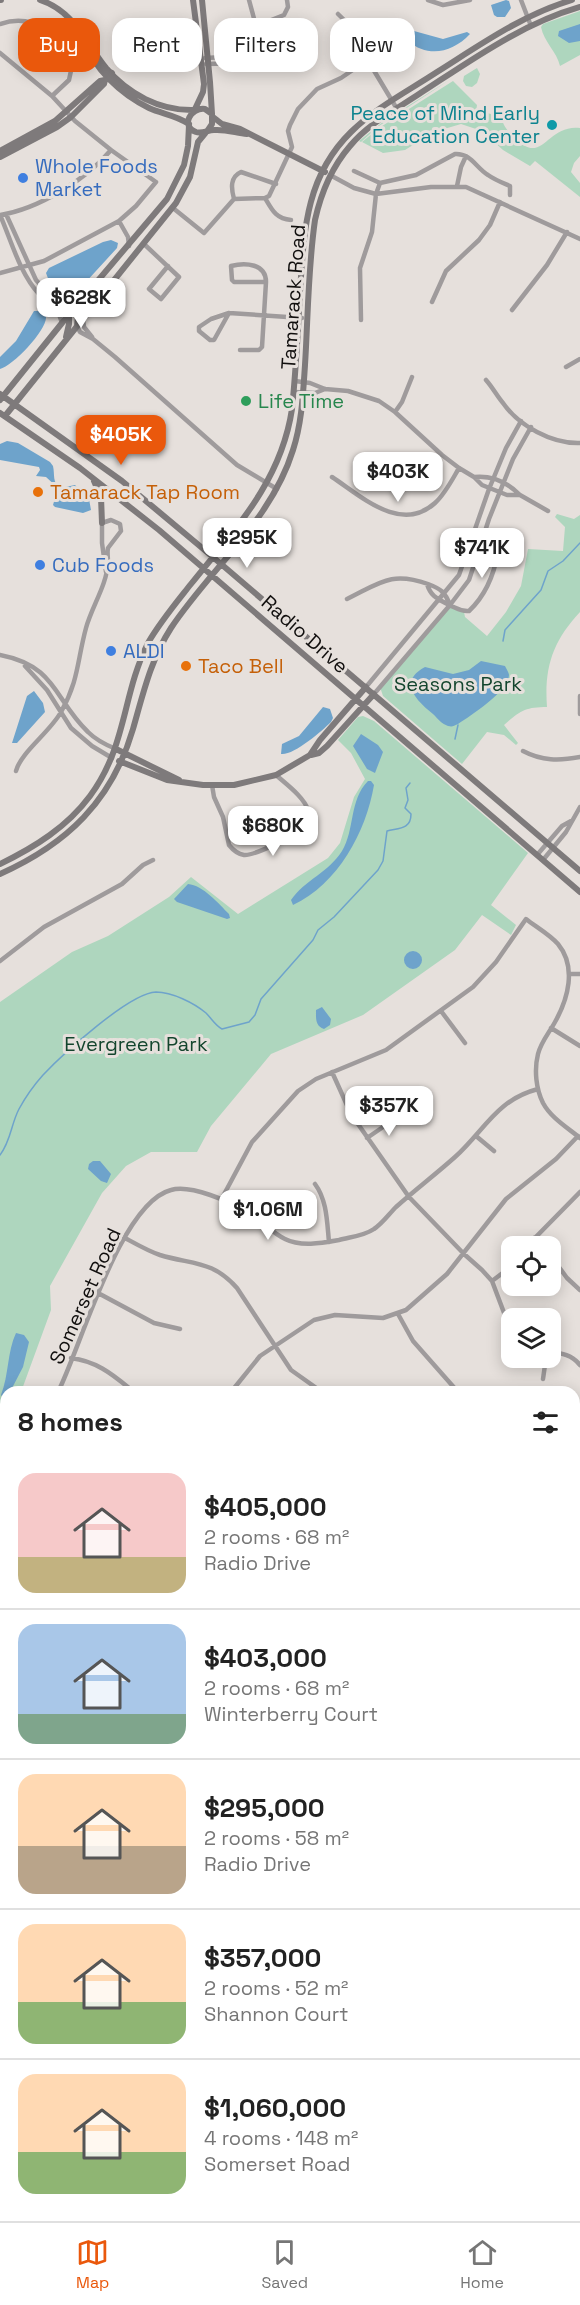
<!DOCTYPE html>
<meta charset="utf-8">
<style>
:root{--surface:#fff;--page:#f2f2f2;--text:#222;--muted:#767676;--line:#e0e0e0;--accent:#ea580c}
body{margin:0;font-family:"Space Grotesk",sans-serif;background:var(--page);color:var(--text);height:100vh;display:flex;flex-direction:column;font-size:22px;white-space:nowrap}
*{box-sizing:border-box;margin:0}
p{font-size:20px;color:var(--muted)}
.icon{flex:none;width:33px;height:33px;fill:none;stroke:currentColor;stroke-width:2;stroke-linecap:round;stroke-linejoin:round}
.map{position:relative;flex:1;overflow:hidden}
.side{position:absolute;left:0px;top:1386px;width:580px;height:836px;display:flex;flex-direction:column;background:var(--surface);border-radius:18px 18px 0 0;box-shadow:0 3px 15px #0003}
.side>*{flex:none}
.top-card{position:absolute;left:18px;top:18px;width:544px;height:54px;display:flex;gap:12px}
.fabs{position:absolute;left:501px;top:1236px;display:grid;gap:12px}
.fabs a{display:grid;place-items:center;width:60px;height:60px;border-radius:12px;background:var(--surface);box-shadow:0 3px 15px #0003;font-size:30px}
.price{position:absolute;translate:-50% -51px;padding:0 14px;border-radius:12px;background:#fff;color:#222;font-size:20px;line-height:39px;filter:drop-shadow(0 2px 3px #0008)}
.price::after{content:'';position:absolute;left:50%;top:36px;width:18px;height:14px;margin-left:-9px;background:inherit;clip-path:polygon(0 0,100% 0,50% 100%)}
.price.active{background:var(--accent);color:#fff}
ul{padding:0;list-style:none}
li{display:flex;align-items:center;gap:18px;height:150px;padding:0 18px}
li+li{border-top:2px solid var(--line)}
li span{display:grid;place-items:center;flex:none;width:168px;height:120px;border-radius:18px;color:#555}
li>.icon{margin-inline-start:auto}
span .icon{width:72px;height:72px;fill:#fffc;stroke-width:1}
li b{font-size:26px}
h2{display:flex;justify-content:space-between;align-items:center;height:72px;padding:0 18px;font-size:26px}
.pill{padding:0 21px;border-radius:18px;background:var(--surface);box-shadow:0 3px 15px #0003;font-size:21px;line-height:54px}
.pill.active{background:var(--accent);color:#fff}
.menu{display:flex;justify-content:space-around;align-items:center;height:84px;border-top:2px solid var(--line);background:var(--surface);font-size:16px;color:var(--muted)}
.menu a{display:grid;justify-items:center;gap:3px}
.menu .active{color:var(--accent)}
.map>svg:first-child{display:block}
.green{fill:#aed6be}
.water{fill:#6ea3cb}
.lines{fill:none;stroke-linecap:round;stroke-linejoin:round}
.stream{stroke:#6ea3cb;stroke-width:1.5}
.street{stroke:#9f9b9c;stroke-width:4.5}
.secondary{stroke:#7e7a7b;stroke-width:6}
.culture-dot{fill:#0f9aa8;stroke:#e6e0dc;stroke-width:2}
.shop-dot{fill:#3f7fe0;stroke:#e6e0dc;stroke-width:2}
.leisure-dot{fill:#2e9e5b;stroke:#e6e0dc;stroke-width:2}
.food-dot{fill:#e8710a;stroke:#e6e0dc;stroke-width:2}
.labels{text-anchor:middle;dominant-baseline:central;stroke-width:6;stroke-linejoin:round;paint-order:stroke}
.culture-label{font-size:20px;fill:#0d838f;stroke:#e6e0dc;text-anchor:end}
.shop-label{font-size:20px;fill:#366cbe;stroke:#e6e0dc;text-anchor:start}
.street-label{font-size:20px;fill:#110f0e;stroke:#e6e0dc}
.leisure-label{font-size:20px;fill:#27864d;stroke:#e6e0dc;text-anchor:start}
.food-label{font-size:20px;fill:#c56008;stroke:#e6e0dc;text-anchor:start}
.park-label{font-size:20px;fill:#13452d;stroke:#e6e0dc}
</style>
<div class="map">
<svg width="580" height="2221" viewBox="0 0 580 2221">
<rect width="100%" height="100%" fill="#e6e0dc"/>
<!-- green -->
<path class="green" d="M580,11V55L560,66C557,52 544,42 541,27L543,24Z
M477,68L480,74L477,83L472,87L466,86L463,81L464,76Z
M451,79L379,126L361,142L359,141L384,121Z
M453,81L477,105L476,112L480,114L485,112L502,118C503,127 509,132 515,138C543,167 546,124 580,128V156L574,163L571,172L580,183V197L535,161L530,166L503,150L482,131L461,124L434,132L405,150L383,153L362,142L379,128Z
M557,514L574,519L580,515V612C553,641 544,667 547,707C525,707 520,711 504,725L518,743L516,745L504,735L487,732L462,764L383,696L380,687L450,605L464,612L465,617L487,636L506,612L521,586L528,549L563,551L565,527L555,517Z
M363,716L374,721L528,853L491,905L516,925L511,935L482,915L455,950L363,1015L271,1054L211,1126L197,1152H151L126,1166L102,1193L50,1286L51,1310L21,1392H6V1417L0,1412V1002L72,952L108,936L169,897L191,877L238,914L328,858L340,843L354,797L365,779L351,753L338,740L358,717Z
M580,1484V1672L574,1671V1485Z
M0,1601L6,1604V1745L0,1740Z
M0,1755L6,1760V1848H0Z"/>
<!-- water -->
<path class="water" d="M506,0L509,1L511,8L505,17H497L494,15L491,5Z
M580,24V41L569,43L558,36L559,31Z
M414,31L443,39L467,32L470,34C452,53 428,58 408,41L409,35Z
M111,240L118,243L117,248L74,295L67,296L49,281L46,273L49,268L103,242Z
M34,311H39L46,317C47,330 13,366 0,369V357L16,341Z
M7,441L18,443L50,462L53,466C55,475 52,482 60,488L75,485L89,499L91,510L83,513L55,507L53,505L58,488L46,477L36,476L40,470L39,467L0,460V444Z
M481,661L505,666C506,668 509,673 509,675C509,691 470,716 458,724C453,726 453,727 448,726C442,724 438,719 433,714C417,701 397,682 425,667L453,674L469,670Z
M34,691L43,703L45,712L17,743H12L27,696Z
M323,707L330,709L333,718L331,722C322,731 293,756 281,754L282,744L299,736Z
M361,734L378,745L383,752L375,773L367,769L353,746Z
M368,781H371L374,785C366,832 338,884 293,905L291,900C305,880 329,872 342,851C355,830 349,800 368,781Z
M188,884C203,885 219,904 229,914L230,918L227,919L177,902L174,899Z
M404 960a9 9 0 1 1 18 0a9 9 0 1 1-18 0Z
M322,1007L331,1019L330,1025L324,1029C315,1026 316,1018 316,1010Z
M93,1161H100L111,1174L107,1183L101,1181L88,1169L89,1164Z
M16,1333L24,1335L29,1342L23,1367L10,1392H6L5,1400L1,1395C9,1375 7,1352 16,1333Z
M0,1627L6,1630V1681L0,1689Z"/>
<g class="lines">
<!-- stream -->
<path class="stream" d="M503,641L505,630L541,590L548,571L563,561L580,543
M455,739L458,725
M0,1155C11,1141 11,1124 19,1109C25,1098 34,1085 43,1075C62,1055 129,993 156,992C172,992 194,1003 206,1013C212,1019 215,1025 222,1029L249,1022L255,1015L261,999L313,940L318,930L334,917L378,870L383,861L387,831C398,828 411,830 411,814L405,808L408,800L406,788L410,783"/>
<!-- street -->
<path class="street" d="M428,0L443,5L470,0
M521,0L531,26
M338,14L374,49
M0,24C32,13 64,33 72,66L69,80L52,96L75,121L111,150C86,180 38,209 0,215
M256,26L284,15L288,7L287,0
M0,53L52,96
M205,58L225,57L231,62
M206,64L244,63L253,55L257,50L259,37L249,0
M367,64L373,69L397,109
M354,171L380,183
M330,175L354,188L376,194L431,187H466L580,239
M457,186L461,167L466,156
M265,198C272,210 276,219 291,220
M234,199C231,188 230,177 241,172L276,184
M173,208L204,233L234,199L265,198L269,196L292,147L288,131L290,125L298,109L317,89L341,78L360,65L367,64L374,49L384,46
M6,214L36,280L69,315
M0,215C11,240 20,274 39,294C48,303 59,309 62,323
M119,221L128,237L129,246
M144,244L179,277L161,299L149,289L168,266
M0,273L44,261L119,221L136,206L156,182L111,150
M432,302L446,271L479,240L490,225L500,202
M512,310L547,265L567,232
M229,313L214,340H210L199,331V327L211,319Z
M229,313L302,318
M83,319L84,327L92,337
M361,320L360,268L372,232L376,194L380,183L416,175L455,154C471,153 476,168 488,175C495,180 503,183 510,186V195
M77,326L80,332L93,339L115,357L237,465L277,489
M240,350H259L262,347L266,282C266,264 246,262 231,266L232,280L234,282H266
M566,367L580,359
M486,380C493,388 497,396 503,403C519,426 552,444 580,443
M295,381L310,383L325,389L348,391L379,401L395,412L442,455L459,468L474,477L482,485L507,495H520L548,511
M294,392L315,393L325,389
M395,412L402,402L412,377
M332,477C361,496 401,534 435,503C445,494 452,480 459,468
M474,477C493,475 507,482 520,495
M427,584C431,597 438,599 449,605C457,608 460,612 469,611C486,595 494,575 498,552
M347,599C380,583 391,571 428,584C441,589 445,592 450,605
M0,655C57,666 54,700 88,732C96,740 106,745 116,749
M25,666L47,690L71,728L92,746L112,758
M366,687L459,575L489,489L506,448L521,421
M374,694L450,605L469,580L489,519L513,459L531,427
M580,696V714
M523,751C542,761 559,761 580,757
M16,771C21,752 50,732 61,712C79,680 77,661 86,628C92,606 107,585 108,562C108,557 107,553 108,548L121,531L120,524L111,520L102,523V543L106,572
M212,785L214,797L223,817L229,845C233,850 238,854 244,855C254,856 297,835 304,827C308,823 310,816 308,810C304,797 286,784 276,775
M537,855L562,826L571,821
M543,860L566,832L580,807
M0,961L44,927L122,884L143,865L153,860
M570,974H580
M441,1011L465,1043
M551,1028L580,1046
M332,1072L351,1114L409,1197L464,1254L482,1270L492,1281L512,1334
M476,1136L494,1151
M367,1138L399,1116
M315,1184C327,1200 327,1222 329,1242
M221,1200L252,1142L298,1091L316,1079L386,1050L473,987L496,962L526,919C536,927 549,934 558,944C577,967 568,999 555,1022C549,1033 541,1042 538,1054C534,1070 536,1089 543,1103C551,1118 568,1128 580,1138
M125,1238C136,1244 148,1251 160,1255C193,1265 212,1260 237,1288L291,1370L322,1392
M534,1238L543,1246
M527,1246L580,1192
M550,1255L567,1278L580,1290
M492,1281L512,1266
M98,1293L154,1323L180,1329
M398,1314L413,1341L458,1392
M550,1352C562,1353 572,1355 580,1365
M71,1358C95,1361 111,1373 129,1388
M543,1379L546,1358
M58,1392C81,1347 120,1203 171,1190C191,1184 230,1202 248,1212C261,1220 272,1233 285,1239C301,1247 322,1243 339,1240C350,1237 364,1236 374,1229C382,1224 389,1214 396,1207C415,1190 436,1174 455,1157C485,1130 496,1100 538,1089
M231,1392L260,1356L314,1320L335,1315L383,1318L406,1310L447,1274L506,1199L556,1159L578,1136
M0,1416L6,1421
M574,1453H580
M574,1674L580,1675
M578,1817L580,1846
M574,1981L580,1988
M574,2080L580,2085
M0,2116L6,2114
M574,2202L580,2195
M332,2216L339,2221
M440,2216L447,2221
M467,2221L471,2216
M557,2221L561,2216
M561,2221L565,2216"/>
<!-- secondary -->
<path class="secondary" d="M0,0H1
M40,0C74,11 85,42 106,68C128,94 160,111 194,110
M193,0L204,84L203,92L195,109
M202,0L210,82L212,114
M85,40C93,69 122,95 149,108C162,114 176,115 189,124
M213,117L222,124L240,129L325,172
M208,130L212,124V114L205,109C191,107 180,126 196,132C202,134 208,130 214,130C226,129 236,133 247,134
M0,151L55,121L100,81L105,80
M0,157L57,127L71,117L104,84L105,80L112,73
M77,326L79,306
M66,337L69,324V315
M0,394L122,481L207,552L580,871
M0,400L62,323L167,199L184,165L188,146L189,125
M0,413L80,468L159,530L580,892
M5,416L176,203L190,177L198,142L207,131
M94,481L101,497L102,523
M116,749L179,780
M311,755L319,753L327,746L374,694
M119,761L167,780L203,785H234L276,775L310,755L320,740L366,687
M0,864C35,847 67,827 90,796C127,746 122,695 148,643C160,622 176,603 191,584C235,529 281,482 292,409C296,370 298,331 300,292C304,232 305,177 351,132C375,108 408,91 437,72C480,45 522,15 572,0
M0,874C67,844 112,801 133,729C143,694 151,659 171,628C211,568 271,521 293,450C302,422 303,394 305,365C308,317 308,268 315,220C321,193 331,168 350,146C368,124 395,110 419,94C470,61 521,24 580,7
M0,1747L6,1753
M0,1894L6,1893
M574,1930L580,1927
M574,1940L580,1937
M574,1965L580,1963
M136,2216L143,2221
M146,2216L153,2221
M110,2221L115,2216
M126,2221L130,2216
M215,2221L222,2216"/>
</g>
<!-- markers -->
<circle class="culture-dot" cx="552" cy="125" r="6"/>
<g class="shop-dot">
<circle cx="23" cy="178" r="6"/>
<circle cx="40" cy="565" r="6"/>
<circle cx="111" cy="651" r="6"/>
</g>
<circle class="leisure-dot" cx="246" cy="401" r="6"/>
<g class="food-dot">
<circle cx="38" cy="492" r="6"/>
<circle cx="186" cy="666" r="6"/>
</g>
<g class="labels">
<!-- culture labels -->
<g class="culture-label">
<text x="540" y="113">Peace of Mind Early<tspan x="540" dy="23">Education Center</tspan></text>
</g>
<!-- shop labels -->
<g class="shop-label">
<text x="35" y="166">Whole Foods<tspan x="35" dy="23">Market</tspan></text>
<text x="52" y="565">Cub Foods</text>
<text x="123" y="651">ALDI</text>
</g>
<!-- street labels -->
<g class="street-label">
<text transform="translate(293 297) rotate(-86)">Tamarack Road</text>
<text transform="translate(305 634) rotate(41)">Radio Drive</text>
<text transform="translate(85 1296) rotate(-66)">Somerset Road</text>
</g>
<!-- leisure labels -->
<g class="leisure-label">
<text x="258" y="401">Life Time</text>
</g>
<!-- food labels -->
<g class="food-label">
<text x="50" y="492">Tamarack Tap Room</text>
<text x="198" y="666">Taco Bell</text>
</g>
<!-- park labels -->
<g class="park-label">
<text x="458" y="684">Seasons Park</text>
<text x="136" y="1044">Evergreen Park</text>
</g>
</g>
</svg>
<div class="fabs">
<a><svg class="icon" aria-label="locate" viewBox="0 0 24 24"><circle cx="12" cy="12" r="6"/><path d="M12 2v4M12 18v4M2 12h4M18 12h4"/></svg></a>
<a><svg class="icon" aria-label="layers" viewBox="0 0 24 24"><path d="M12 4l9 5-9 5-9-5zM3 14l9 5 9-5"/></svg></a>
</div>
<b class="price" style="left:81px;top:329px">$628K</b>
<b class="price active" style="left:121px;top:466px">$405K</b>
<b class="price" style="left:398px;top:503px">$403K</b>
<b class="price" style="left:247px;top:569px">$295K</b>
<b class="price" style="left:482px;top:579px">$741K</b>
<b class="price" style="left:273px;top:857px">$680K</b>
<b class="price" style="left:389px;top:1137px">$357K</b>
<b class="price" style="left:268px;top:1241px">$1.06M</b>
<div class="top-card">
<a class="pill active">Buy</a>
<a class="pill">Rent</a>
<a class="pill">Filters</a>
<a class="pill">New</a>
</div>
<section class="side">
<h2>8 homes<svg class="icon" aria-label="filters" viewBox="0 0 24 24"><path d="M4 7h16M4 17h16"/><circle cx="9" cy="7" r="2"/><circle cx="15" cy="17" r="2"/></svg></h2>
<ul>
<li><span style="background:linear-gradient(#f6c9c9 70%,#c2b280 0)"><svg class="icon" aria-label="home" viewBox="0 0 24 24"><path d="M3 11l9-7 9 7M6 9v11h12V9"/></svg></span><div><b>$405,000</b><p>2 rooms · 68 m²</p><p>Radio Drive</p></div></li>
<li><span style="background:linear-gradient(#a9c7e8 75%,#7fa58c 0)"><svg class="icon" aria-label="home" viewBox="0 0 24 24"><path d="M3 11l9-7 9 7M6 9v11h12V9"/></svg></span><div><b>$403,000</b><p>2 rooms · 68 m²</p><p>Winterberry Court</p></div></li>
<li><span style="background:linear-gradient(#ffd9b3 60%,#b9a48a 0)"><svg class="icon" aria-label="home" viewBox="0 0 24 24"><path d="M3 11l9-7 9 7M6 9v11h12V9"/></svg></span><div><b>$295,000</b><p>2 rooms · 58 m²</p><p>Radio Drive</p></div></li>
<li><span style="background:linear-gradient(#ffd9b3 65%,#8fb573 0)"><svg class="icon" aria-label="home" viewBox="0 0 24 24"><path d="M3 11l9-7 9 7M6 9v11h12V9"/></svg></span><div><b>$357,000</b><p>2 rooms · 52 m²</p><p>Shannon Court</p></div></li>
<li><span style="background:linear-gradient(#ffd9b3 65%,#8fb573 0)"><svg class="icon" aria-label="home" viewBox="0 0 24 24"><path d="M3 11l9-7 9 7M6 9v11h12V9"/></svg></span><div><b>$1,060,000</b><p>4 rooms · 148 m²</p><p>Somerset Road</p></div></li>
</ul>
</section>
</div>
<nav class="menu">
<a class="active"><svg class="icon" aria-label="map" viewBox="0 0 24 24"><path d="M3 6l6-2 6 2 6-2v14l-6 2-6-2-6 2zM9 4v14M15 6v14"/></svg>Map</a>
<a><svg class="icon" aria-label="saved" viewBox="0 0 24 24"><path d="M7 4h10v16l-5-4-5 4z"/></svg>Saved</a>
<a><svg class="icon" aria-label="home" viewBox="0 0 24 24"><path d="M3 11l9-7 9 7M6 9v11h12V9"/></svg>Home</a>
</nav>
